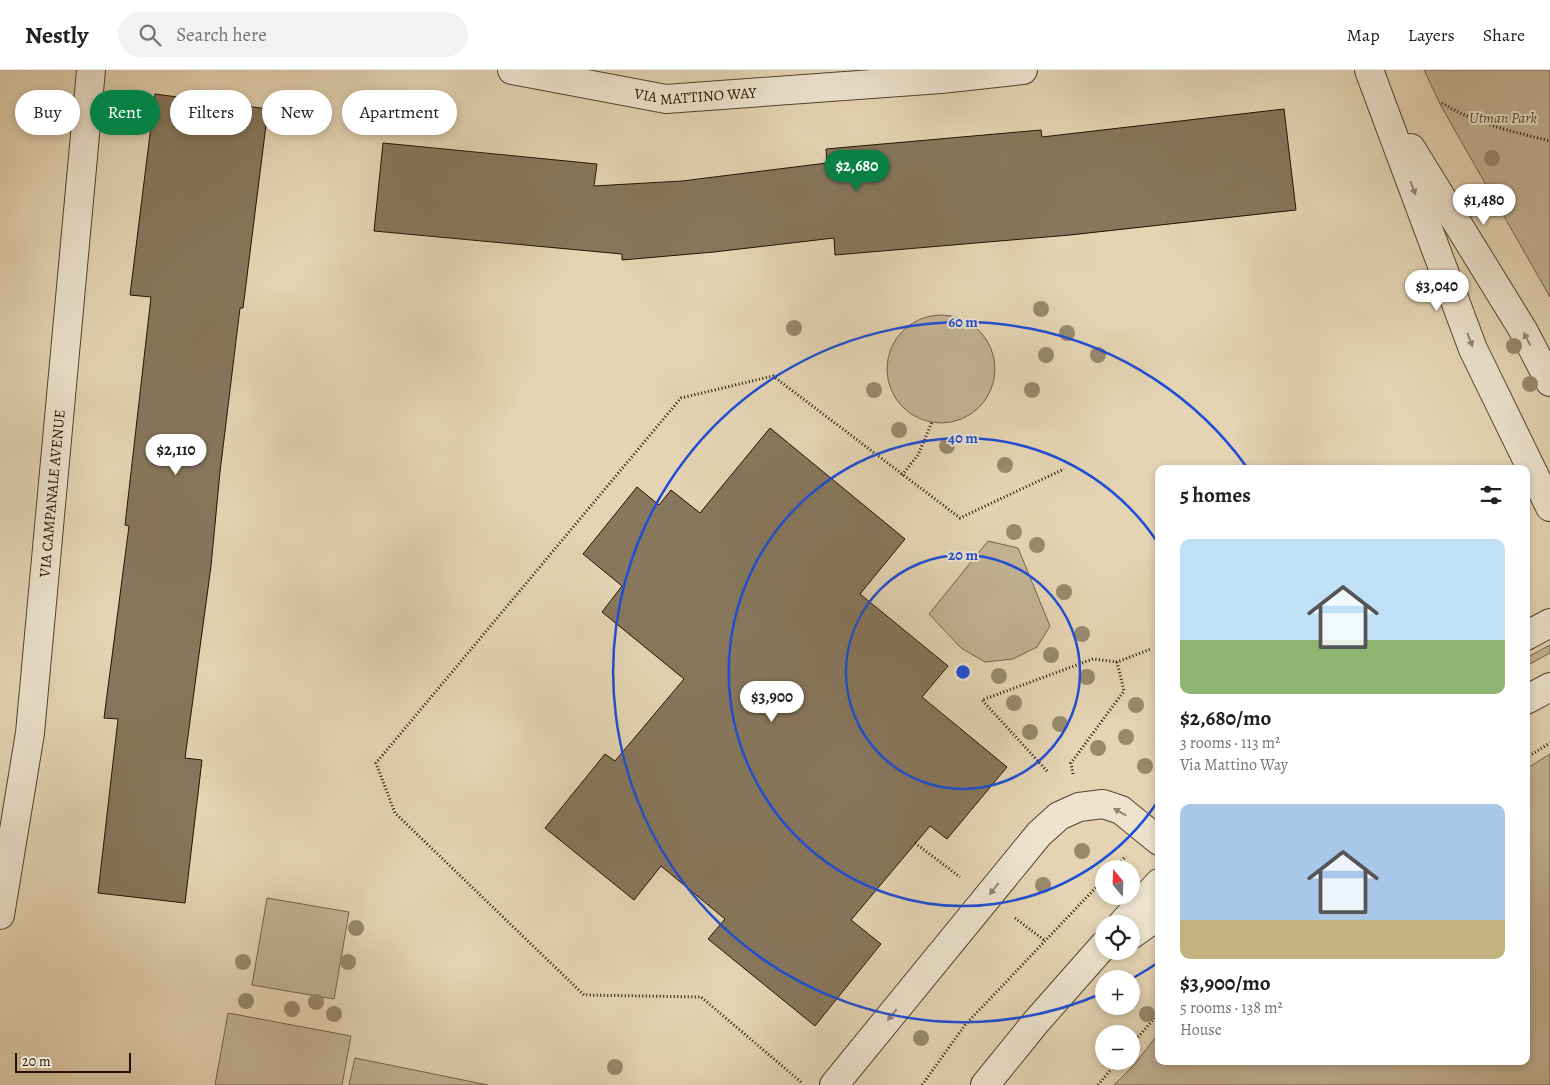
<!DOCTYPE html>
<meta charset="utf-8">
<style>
:root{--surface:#fff;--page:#f2f2f2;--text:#202124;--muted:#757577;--line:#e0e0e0;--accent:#0b8043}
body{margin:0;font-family:Alegreya,serif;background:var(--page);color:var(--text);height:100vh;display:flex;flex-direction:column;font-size:19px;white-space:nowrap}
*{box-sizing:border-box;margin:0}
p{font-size:16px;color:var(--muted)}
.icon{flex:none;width:28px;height:28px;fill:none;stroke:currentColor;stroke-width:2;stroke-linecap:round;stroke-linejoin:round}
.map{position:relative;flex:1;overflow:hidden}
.side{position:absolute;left:1155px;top:395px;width:375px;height:600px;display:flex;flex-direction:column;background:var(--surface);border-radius:10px;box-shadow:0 2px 8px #0003}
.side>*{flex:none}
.hud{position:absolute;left:15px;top:20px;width:475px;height:45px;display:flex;gap:10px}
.needle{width:32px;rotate:341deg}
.tools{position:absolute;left:1095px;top:790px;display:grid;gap:10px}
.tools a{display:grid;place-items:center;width:45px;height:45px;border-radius:50%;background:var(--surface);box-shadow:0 2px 8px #0003;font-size:25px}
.scale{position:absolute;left:15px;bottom:12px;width:116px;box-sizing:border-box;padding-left:5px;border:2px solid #221300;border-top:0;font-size:14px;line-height:18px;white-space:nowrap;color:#221300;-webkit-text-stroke:4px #ede3ce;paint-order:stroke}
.price{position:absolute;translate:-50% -42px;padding:0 11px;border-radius:18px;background:#fff;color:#222;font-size:16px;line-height:32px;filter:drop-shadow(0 1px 2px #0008)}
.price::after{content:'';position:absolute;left:50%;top:30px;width:15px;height:11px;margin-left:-8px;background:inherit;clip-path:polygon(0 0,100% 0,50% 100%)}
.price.selected{background:var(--accent);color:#fff}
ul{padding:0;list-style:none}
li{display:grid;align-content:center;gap:10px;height:265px;padding:0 25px}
li span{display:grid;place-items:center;height:155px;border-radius:10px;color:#555}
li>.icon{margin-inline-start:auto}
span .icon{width:90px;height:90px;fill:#fffc;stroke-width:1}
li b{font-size:21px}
h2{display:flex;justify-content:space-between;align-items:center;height:60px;padding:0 25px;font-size:21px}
.chip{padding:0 18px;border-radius:22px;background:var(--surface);box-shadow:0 2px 8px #0003;font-size:18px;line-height:45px}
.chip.selected{background:var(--accent);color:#fff}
header{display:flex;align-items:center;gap:30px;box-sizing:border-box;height:70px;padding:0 25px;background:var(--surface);border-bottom:1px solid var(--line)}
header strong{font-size:24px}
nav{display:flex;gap:28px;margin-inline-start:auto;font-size:18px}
.search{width:350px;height:45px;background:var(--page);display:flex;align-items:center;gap:12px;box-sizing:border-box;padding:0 18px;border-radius:28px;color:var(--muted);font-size:19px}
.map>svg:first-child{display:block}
.green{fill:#c3b395;stroke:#72634a}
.building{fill:#87775d;stroke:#221300}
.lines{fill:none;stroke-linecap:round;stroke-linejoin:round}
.minor-casing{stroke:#52432d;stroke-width:30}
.path{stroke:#221300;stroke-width:3;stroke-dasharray:1 2.5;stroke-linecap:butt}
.minor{stroke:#ede3ce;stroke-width:28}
.tree{fill:#98896d}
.oneway{fill:#928571}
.ring{fill:none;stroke:#1d4ed8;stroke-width:2.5}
.labels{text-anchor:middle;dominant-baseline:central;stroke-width:4;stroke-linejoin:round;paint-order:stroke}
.street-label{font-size:15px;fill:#221300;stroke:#ede3ce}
.park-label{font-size:15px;font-style:italic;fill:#5a4b34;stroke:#ede3ce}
.centre{fill:#1d4ed8;stroke:#ede3ce;stroke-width:2.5}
.ring-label{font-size:15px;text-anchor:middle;font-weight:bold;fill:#1d4ed8;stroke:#ede3ce;stroke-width:4;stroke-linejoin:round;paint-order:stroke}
</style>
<header>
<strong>Nestly</strong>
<div class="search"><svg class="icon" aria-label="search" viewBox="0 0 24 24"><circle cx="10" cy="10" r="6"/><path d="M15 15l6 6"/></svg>Search here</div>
<nav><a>Map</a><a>Layers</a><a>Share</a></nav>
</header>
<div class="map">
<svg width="1550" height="1015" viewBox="0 0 1550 1015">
<rect width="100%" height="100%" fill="#e4d4b3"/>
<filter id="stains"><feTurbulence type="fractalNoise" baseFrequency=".004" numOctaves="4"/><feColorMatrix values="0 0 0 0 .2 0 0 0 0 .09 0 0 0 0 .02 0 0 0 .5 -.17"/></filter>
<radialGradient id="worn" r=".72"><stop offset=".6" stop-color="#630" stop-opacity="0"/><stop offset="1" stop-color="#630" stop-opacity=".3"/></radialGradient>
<!-- green -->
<path class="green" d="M1424,0H1550V227L1441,36Z
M887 299a54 54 0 1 1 108 0a54 54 0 1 1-108 0Z
M988,471L1018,478L1050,556L1037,577L1013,589L985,592L961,578L929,544Z
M1550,575V583L1526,596V588Z
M1550,684V1015H1114L1134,995L1159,963V991H1526V699Z
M267,828L349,842L334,929L252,915Z
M228,943L351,966L342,1015H215Z
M355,988L488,1015H349Z"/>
<!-- building -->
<path class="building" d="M155,24L268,39L243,238H240L220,402L211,496L185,688L202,690L185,833L98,823L118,649L104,648L129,456L125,455L151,227L130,225Z
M1284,39L1296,140L1070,165L835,185L834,168L714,182L622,190V184L374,161L383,73L597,94L594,116L682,111L827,93L826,79L1041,60L1042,67Z
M770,358L905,469L860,524L948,596L922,627L1007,697L947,769L930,756L851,850L881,874L815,956L708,869L725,849L661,796L634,830L545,758L605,684L615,691L684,609L602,542L622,516L583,484L637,417L659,435L671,420L700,443Z"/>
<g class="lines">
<defs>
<g id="minor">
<path id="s1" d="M512,0L666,29L941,9L1023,0"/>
<path d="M1369,0L1473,279L1550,437"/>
<path d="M1411,78L1523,260L1550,312"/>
<path d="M1526,566L1550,553"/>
<path d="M1526,630L1550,617"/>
<path id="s2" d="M0,845L30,663L91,0"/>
<path d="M1122,854L1159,813"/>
<path d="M1131,865L1159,845"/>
<path d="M834,1015L1039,764L1059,746L1079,737L1103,734L1121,740L1159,771"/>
<path d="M985,1015L1036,952L1104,875"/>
</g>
</defs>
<!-- minor casing -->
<use href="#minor" class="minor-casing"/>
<!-- path -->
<path class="path" d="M1442,33C1474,53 1514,62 1550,71
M902,405L918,385L932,352
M1526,518L1527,517
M1526,688L1550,673
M1047,701L982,630L1093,589L1117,592
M1073,704L1071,693L1124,621L1117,592L1151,579
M915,773L960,807
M1114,799L1126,786
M1015,848L1044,870
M1131,975L1159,943
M801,1012L701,927L584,925L395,743L376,693L681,328L773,306L960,448L1064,399
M922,1015L965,955L1104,809
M1098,1015L1118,991"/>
<!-- minor -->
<use href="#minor" class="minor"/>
</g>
<!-- trees -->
<g class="tree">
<circle cx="1492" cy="88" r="8"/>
<circle cx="1041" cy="239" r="8"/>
<circle cx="794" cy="258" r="8"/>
<circle cx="1067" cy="263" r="8"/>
<circle cx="1514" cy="276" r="8"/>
<circle cx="1046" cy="285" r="8"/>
<circle cx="1098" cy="285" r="8"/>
<circle cx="1530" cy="314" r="8"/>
<circle cx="874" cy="320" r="8"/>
<circle cx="1032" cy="320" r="8"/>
<circle cx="899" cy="360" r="8"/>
<circle cx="947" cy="376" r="8"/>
<circle cx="1005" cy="395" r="8"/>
<circle cx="1014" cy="462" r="8"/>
<circle cx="1037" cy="475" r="8"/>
<circle cx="1064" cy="522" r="8"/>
<circle cx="1082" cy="564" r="8"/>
<circle cx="1051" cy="585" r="8"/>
<circle cx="999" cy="606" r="8"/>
<circle cx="1087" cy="607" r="8"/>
<circle cx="1014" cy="633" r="8"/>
<circle cx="1136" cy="635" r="8"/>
<circle cx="1060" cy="654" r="8"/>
<circle cx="1030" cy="662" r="8"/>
<circle cx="1126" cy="667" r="8"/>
<circle cx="1098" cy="678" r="8"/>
<circle cx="1145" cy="696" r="8"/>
<circle cx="1082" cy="781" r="8"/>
<circle cx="1043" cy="815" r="8"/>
<circle cx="356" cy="858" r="8"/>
<circle cx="243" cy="892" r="8"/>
<circle cx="348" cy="892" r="8"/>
<circle cx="246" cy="931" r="8"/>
<circle cx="316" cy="932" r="8"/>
<circle cx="292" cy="939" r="8"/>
<circle cx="334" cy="944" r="8"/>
<circle cx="1147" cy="944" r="8"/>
<circle cx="921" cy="968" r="8"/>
<circle cx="615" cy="997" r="8"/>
</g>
<!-- one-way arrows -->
<defs><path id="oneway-solid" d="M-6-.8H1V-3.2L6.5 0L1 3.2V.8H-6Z" transform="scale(1.25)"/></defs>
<g class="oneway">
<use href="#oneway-solid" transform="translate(1413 118) rotate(69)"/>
<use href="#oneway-solid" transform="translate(1527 269) rotate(-118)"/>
<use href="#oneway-solid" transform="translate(1470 270) rotate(69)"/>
<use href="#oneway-solid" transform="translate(1120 742) rotate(-150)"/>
<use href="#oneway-solid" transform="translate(994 819) rotate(129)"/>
<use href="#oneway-solid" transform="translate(892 945) rotate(129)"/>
</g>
<!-- distance rings -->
<g class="ring">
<circle cx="963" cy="602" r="117"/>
<path d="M1158 731A234 234 0 1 1 1158 473"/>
<path d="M1159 892A350 350 0 0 1 1133 908M1103 923A350 350 0 1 1 1246 396"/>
</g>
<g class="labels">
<!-- street labels -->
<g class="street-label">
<text stroke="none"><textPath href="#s1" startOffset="186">VIA MATTINO WAY</textPath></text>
<text stroke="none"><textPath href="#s2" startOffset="425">VIA CAMPANALE AVENUE</textPath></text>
</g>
<!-- park labels -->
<g class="park-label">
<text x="1503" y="48">Utman Park</text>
</g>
</g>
<circle cx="963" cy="602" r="8" class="centre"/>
<g class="ring-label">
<text x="963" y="257">60 m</text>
<text x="963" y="373">40 m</text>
<text x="963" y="490">20 m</text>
</g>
<rect width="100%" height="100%" filter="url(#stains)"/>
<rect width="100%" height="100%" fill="url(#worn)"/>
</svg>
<div class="tools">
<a><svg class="needle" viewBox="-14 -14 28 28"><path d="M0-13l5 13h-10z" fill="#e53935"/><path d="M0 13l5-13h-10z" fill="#757577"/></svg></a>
<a><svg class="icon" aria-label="locate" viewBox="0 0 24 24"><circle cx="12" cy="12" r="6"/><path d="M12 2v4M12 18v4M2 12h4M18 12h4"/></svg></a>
<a>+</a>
<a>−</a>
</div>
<div class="scale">20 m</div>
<b class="price selected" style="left:857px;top:122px">$2,680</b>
<b class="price" style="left:1484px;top:156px">$1,480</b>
<b class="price" style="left:1437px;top:242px">$3,040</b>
<b class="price" style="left:176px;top:406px">$2,110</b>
<b class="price" style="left:772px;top:653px">$3,900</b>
<div class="hud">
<a class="chip">Buy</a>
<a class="chip selected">Rent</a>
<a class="chip">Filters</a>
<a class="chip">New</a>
<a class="chip">Apartment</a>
</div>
<section class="side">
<h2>5 homes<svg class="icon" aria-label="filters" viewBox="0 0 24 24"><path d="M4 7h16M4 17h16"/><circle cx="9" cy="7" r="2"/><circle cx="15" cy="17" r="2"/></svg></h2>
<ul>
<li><span style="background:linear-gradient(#bfe0f5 65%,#8fb573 0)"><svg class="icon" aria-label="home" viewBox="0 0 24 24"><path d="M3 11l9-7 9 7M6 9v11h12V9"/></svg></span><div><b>$2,680/mo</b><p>3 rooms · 113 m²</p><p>Via Mattino Way</p></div></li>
<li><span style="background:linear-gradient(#a9c7e8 75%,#c2b280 0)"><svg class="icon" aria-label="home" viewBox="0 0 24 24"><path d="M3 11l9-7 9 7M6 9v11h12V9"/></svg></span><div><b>$3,900/mo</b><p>5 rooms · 138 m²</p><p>House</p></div></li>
</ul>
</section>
</div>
